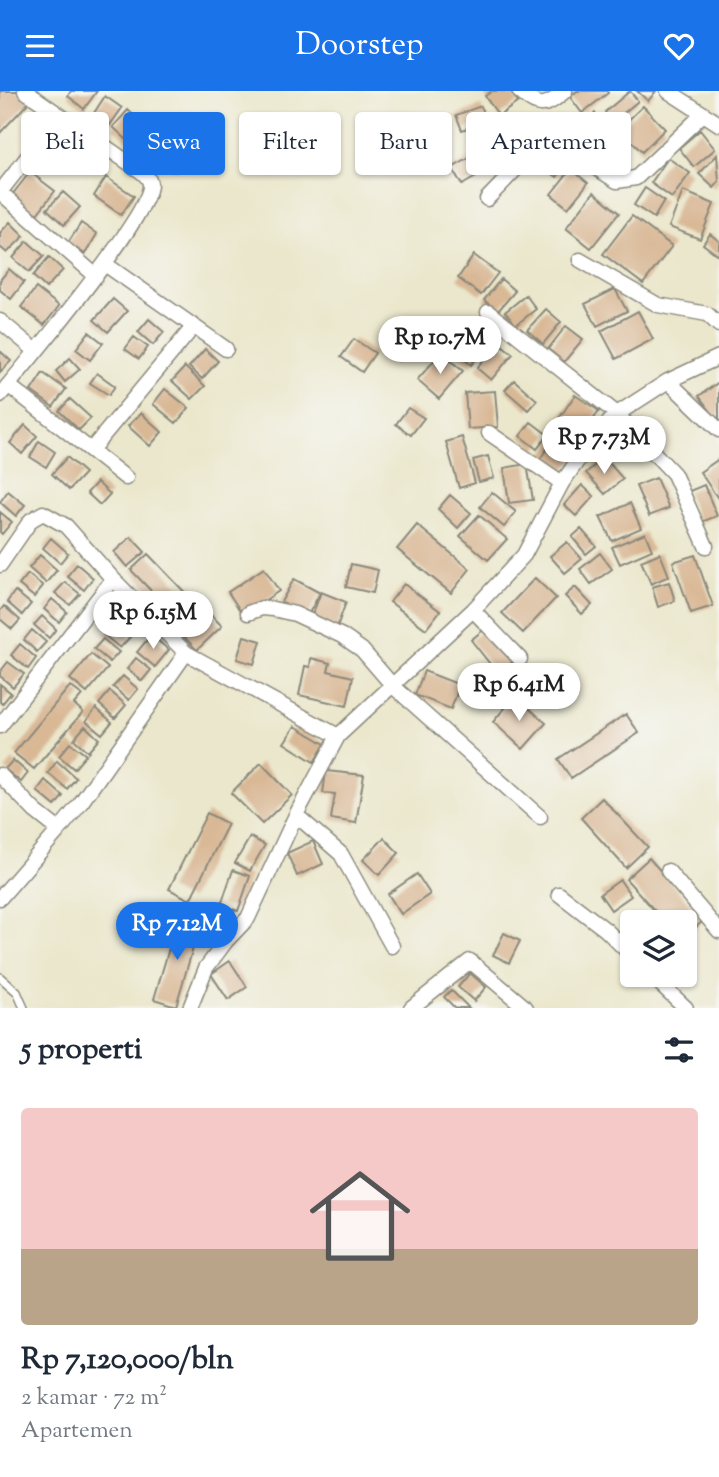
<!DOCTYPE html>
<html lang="id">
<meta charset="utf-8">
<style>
:root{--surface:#fff;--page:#f6f6f7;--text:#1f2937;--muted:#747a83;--line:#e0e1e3;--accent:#1a73e8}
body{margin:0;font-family:"Sorts Mill Goudy",serif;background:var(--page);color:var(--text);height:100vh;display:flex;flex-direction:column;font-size:26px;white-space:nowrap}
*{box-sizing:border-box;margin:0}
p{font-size:23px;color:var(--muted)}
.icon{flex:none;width:38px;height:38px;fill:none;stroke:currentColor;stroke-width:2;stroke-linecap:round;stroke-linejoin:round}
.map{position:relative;height:917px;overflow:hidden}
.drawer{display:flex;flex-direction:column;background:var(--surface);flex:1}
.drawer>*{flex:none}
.hud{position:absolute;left:21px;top:21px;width:677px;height:63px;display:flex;gap:14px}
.fabs{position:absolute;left:620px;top:819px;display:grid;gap:14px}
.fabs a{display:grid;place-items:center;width:77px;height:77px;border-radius:7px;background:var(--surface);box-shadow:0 2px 5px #0004;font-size:35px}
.price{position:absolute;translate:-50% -60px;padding:0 16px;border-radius:24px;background:#fff;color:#222;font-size:23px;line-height:46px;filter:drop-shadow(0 2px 4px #0008)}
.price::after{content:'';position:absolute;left:50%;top:42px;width:21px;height:16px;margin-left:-10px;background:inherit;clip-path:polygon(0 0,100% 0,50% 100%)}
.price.active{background:var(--accent);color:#fff}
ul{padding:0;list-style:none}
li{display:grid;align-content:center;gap:14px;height:371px;padding:0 21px}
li+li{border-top:2px solid var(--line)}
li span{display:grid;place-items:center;height:217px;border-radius:7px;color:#555}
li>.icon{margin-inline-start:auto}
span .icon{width:126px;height:126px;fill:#fffc;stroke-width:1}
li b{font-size:30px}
h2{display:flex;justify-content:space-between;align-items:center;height:84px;padding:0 21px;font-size:30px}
.tag{padding:0 24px;border-radius:7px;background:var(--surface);box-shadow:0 2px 5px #0004;font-size:24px;line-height:63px}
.tag.active{background:var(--accent);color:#fff}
header{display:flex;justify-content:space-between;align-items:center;height:91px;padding:0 21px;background:var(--accent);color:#fff;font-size:32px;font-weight:600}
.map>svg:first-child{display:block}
.building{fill:#d9b895}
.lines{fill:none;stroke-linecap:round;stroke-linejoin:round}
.service-casing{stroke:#8b897c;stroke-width:10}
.minor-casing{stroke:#8b897c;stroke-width:17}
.service{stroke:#fff;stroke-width:7}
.minor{stroke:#fff;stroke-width:14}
</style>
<header><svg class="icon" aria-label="menu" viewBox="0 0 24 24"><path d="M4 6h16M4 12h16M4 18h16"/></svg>Doorstep<svg class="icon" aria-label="heart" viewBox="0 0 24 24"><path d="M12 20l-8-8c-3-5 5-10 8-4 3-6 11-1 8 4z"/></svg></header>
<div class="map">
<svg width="719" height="917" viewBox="0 0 719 917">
<rect width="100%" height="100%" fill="#f6f6f2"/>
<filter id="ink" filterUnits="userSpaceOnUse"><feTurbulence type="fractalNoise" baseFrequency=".0143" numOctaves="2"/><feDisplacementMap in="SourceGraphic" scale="14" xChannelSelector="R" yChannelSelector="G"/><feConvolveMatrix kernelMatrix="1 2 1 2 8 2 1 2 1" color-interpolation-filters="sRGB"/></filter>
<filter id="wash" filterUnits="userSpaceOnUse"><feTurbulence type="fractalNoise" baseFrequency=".00686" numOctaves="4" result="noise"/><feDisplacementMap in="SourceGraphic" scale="28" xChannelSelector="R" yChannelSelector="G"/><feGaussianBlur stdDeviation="1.57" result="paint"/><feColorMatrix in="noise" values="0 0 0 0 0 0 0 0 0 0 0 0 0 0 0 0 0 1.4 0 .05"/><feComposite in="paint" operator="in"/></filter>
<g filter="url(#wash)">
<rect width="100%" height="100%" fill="#ebe7cc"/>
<g id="blocks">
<!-- building -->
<path class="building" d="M0,0H17L29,11L0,42Z
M71,0H97L84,18L68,5Z
M492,0H510L518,11L499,25L485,5Z
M577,0H607L608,2L582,22L570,6Z
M630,0L638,10L613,31L605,21Z
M637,0H656L648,10Z
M105,5L122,17L110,34L94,22Z
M481,15L487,30L462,39L456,24Z
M643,15L665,38L642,61L619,38Z
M128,19L142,32L127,49L113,36Z
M595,22L612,39L598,54L581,38Z
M150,31L164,42L151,59L137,48Z
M700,39L715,58L694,76L679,57Z
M169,43L191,60L176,80L154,63Z
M556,55L572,66L557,86L541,75Z
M480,61L490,78L462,94L452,77Z
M717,64L719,91L714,97L699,83Z
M668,67L690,82L672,107L651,92Z
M571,78L588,92L568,117L551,103Z
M30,81L55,100L37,123L12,104Z
M106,86L134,105L121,124L94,105Z
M645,97L664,110L654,127L634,114Z
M683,100L714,113L700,148L669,136Z
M63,101L80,116L64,134L47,118Z
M594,101L619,122L591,157L566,137Z
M632,125L672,155L643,193L603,163Z
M10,131L24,145L7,162L0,156V142Z
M81,132L97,143L85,163L68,152Z
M710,143L719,150V165L703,153Z
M27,150L44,165L29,181L13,167Z
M474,164L498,182L481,204L458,187Z
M49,166L63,179L46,197L33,185Z
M9,178L24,191L11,208L0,199V189Z
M501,188L515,200L498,220L484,209Z
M36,197L59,215L44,234L21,216Z
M615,198L627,220L597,235L585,213Z
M526,204L536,218L516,234L505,221Z
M113,208L127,220L108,241L94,229Z
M546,218L561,231L543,253L527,239Z
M638,220L653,248L616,268L601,240Z
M149,228L164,241L153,254L138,241Z
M566,235L583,248L564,271L548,258Z
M477,239L491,251L471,274L457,262Z
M89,241L103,252L90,269L76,258Z
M406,243L416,252L399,270L389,261Z
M134,246L148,256L139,268L125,258Z
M354,248L375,262L362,281L341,266Z
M498,251L513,263L491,289L477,277Z
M205,258L218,270L202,288L189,276Z
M0,260L11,270L0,281Z
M441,262L463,280L439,308L417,289Z
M70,267L80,278L65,291L56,280Z
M185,276L205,295L192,308L172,290Z
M43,282L66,298L53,316L31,300Z
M97,282L115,295L109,304L90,292Z
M514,289L537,309L528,319L505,299Z
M719,291V331L699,305Z
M165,298L189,317L176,332L153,313Z
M495,300L498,336L468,338L465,302Z
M575,304L599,320L576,354L552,338Z
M70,308L91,327L79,339L59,320Z
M408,317L424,327L411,344L396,333Z
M141,322L162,341L150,355L128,335Z
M531,331L548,344L537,358L520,345Z
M25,334L37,345L22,363L10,352Z
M462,346L475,392L459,397L446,351Z
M554,348L576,363L559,387L537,372Z
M39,350L55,361L46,376L30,366Z
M488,365L494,387L479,391L473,369Z
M67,366L85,382L69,399L52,383Z
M604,366L623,388L605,403L586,382Z
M719,368V409L700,381Z
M527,373L533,409L509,412L504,377Z
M656,387L669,417L649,425L636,395Z
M97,391L110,403L100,414L87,402Z
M582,394L594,405L576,425L564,414Z
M704,394L717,425L699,432L687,401Z
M8,400L25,414L16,425L0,411Z
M492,401L516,421L504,436L480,416Z
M450,404L471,422L458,437L438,418Z
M630,412L641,437L612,450L600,426Z
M0,421L12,431L2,443L0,441Z
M479,424L507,448L488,469L460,445Z
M417,434L470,478L451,502L397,458Z
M581,438L596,455L586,463L572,446Z
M645,442L652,459L620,473L612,456Z
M131,446L145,461L127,476L114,461Z
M51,447L68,462L60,472L43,457Z
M567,451L582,468L565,482L550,465Z
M600,462L612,478L591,493L580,478Z
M660,462L669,485L651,493L641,470Z
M148,463L198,515L182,532L131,479Z
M40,464L57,479L46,492L29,477Z
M695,464L713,515L691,522L673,471Z
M77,473L93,487L84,499L67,485Z
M351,473L378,479L373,502L346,496Z
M264,477L279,500L243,524L228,501Z
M28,483L43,495L34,506L19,494Z
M535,487L556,507L523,542L502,522Z
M294,488L320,502L307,526L281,511Z
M65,491L80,503L70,514L55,502Z
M669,491L675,510L658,516L652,496Z
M404,493L440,520L426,538L390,511Z
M575,496L592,514L582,523L565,505Z
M15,500L31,513L22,524L7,511Z
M321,501L346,511L337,536L311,527Z
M52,508L67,521L59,531L44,518Z
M4,515L20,529L12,538L0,528V520Z
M122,515L140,530L132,540L114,524Z
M208,521L222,535L197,559L184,546Z
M42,525L56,538L49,547L34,534Z
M113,532L130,546L120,557L104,544Z
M487,536L514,570L498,583L471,549Z
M32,539L46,551L37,561L24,549Z
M151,544L169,559L155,576L137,561Z
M244,545L261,550L254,573L237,568Z
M103,548L119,561L110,571L94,558Z
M20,553L36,567L28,578L11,564Z
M91,563L108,577L87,602L70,588Z
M136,567L151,579L142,590L127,578Z
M311,567L330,572L328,580L353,586L347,615L299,604L305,575L310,576Z
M8,571L24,583L13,596L0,585V581Z
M424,580L460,594L451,618L415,604Z
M123,585L138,598L129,609L113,596Z
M0,593L11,602L2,613L0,611Z
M70,595L82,604L74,613L83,621L34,678L14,662Z
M110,600L126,614L115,627L99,613Z
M515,605L546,632L523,658L493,631Z
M96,617L112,631L102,643L86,630Z
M626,623L639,642L571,687L558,668Z
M85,635L99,648L88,661L74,648Z
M295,635L325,653L314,671L284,652Z
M70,652L86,664L74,678L59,665Z
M13,669L28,682L21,691L5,678Z
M57,670L76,687L67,698L48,682Z
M261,672L292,704L262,733L231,702Z
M326,680L364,684L356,732L331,728L335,703L323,702Z
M45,689L63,705L55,715L37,700Z
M602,707L648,756L626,777L581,727Z
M207,722L228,733L190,809L169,798Z
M250,746L265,754L250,780L235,772Z
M384,747L399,762L379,784L363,769Z
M313,750L323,773L297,785L287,762Z
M649,767L704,829L684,847V831H665L626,788Z
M233,779L250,785L238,820L221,814Z
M417,783L430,803L401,823L388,803Z
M620,789L631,805L611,819L600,803Z
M178,827L200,833L176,915L154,908Z
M504,842L520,850L509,872L493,864Z
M230,870L247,896L228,909L211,883Z
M470,882L486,896L474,910L458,896Z
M451,899L469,917H455L444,906Z"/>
</g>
</g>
<g filter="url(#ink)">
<use href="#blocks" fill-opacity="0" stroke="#8b897c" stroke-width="2"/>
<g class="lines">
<defs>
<path id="service" d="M0,886L17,901L24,917"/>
<path id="minor" d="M519,0C539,18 545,17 565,0
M668,0L719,33
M0,101L96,185
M0,101L59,26
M487,108L539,54L555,51L617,90L636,87L703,23
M580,169L658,214L707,223L719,234
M105,173L226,258
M488,221L617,323L674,383L706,455
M0,230L36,260
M668,290L719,339
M8,294L126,387
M0,304C25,274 153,122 150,93C149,85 142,81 136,77L25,0
M489,342L562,392
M91,359L194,235
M0,474L31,429L43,422L66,435L113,488L186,562L338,645
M473,519L520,568
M248,522L262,517L273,518L295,523L342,545L362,559L393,595L540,726
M0,635L113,488
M0,684L35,720L59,739L80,713L186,562
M296,724L341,763L392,855
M668,780L719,840
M559,803L606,839L632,865
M0,807L59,739
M651,884L686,917
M190,917L206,877L226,850L248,827L296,724L338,645L473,519L524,464L562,392L592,349L617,323L668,290L719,266
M411,917L470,870L526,917"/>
</defs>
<!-- service casing -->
<use href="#service" class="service-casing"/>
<!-- minor casing -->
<use href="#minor" class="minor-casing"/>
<!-- service -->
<use href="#service" class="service"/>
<!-- minor -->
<use href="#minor" class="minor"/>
</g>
</g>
</svg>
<div class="fabs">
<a><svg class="icon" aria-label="layers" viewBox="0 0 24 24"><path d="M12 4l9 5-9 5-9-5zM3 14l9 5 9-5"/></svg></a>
</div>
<b class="price" style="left:440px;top:285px">Rp 10.7M</b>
<b class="price" style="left:604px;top:385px">Rp 7.73M</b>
<b class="price" style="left:153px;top:560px">Rp 6.15M</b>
<b class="price" style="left:519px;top:632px">Rp 6.41M</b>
<b class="price active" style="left:177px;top:871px">Rp 7.12M</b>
<div class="hud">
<a class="tag">Beli</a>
<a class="tag active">Sewa</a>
<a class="tag">Filter</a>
<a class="tag">Baru</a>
<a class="tag">Apartemen</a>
</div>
</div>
<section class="drawer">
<h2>5 properti<svg class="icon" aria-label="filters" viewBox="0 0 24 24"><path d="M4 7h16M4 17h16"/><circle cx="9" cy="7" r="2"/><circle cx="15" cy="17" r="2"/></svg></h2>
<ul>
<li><span style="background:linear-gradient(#f6c9c9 65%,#b9a48a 0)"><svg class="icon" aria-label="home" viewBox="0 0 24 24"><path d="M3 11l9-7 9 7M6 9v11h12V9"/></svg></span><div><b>Rp 7,120,000/bln</b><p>2 kamar · 72 m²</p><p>Apartemen</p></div></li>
</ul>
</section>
